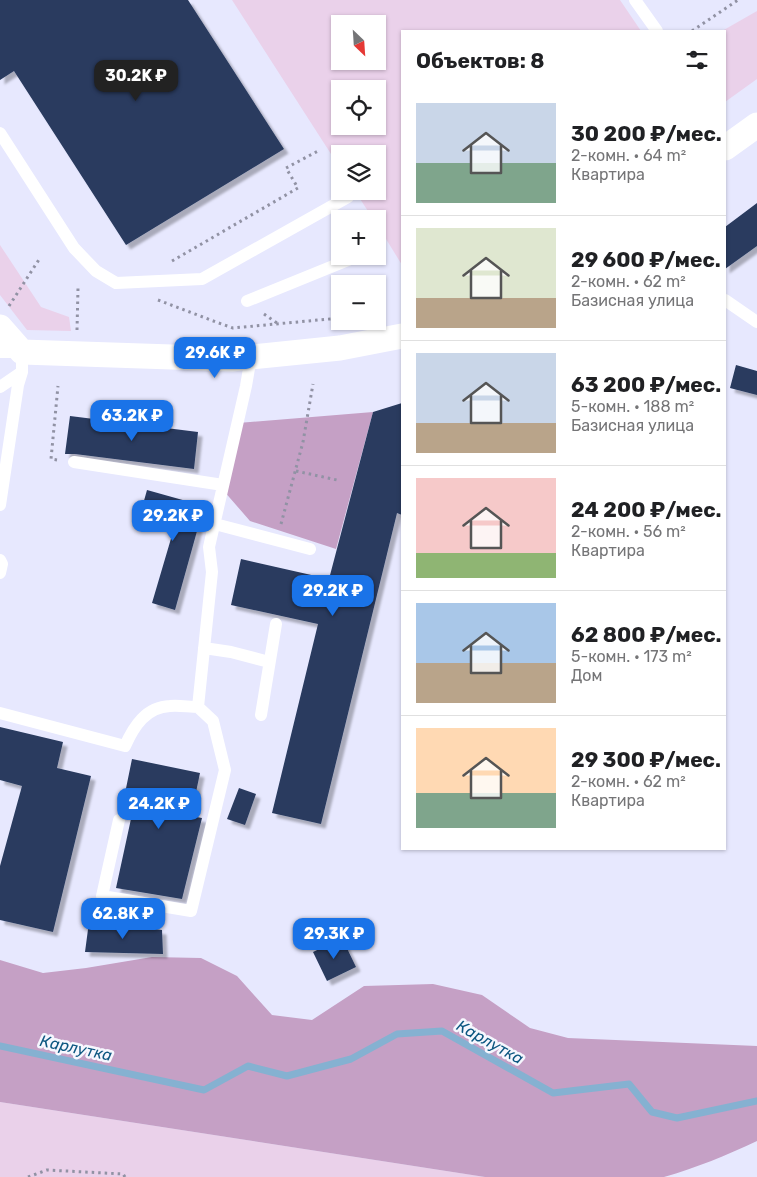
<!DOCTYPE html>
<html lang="ru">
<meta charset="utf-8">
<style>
:root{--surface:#fff;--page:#f2f2f2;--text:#202124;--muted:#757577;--line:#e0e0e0;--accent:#1a73e8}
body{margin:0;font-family:Rubik,sans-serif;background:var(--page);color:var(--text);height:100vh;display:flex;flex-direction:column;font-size:19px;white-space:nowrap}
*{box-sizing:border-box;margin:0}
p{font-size:16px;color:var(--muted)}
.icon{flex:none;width:28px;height:28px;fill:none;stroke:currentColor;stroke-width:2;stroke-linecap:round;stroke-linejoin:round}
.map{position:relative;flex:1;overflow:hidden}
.side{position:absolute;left:401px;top:30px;width:325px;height:820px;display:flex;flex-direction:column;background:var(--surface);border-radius:0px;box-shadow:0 1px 4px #0004}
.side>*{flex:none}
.needle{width:32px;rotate:155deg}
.controls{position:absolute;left:331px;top:15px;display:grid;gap:10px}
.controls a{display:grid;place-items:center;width:55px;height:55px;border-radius:0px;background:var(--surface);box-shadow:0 1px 4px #0004;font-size:25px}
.price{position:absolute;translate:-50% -42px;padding:0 11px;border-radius:10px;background:var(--accent);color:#fff;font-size:16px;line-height:32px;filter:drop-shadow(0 1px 2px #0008)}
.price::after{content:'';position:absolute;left:50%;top:30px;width:15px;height:11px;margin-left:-8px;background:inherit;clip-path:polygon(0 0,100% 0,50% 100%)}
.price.active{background:#222;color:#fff}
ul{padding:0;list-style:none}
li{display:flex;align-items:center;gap:15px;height:125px;padding:0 15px}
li+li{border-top:1px solid var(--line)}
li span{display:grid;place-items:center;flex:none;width:140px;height:100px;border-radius:0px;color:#555}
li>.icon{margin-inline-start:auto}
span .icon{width:60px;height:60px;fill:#fffc;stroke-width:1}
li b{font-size:21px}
h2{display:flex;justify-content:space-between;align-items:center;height:60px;padding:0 15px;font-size:21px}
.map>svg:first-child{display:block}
.green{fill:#ead1ea;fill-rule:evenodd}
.forest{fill:#c5a0c5}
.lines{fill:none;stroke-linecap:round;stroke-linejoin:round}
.stream{stroke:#85b1d1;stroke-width:7}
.building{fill:#293b5f;filter:url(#shadow)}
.path{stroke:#9192a4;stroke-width:3;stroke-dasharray:2.5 4;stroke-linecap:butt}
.service{stroke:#fff;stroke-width:12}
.minor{stroke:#fff;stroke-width:25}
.labels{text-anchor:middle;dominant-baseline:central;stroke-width:5;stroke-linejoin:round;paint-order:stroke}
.water-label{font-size:16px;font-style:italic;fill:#0d5781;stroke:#f6f7fe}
</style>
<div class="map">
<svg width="757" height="1177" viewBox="0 0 757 1177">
<defs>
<filter id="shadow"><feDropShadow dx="4.5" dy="4.5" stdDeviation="1" flood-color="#0004"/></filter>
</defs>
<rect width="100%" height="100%" fill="#e7e8fe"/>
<!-- green -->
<path class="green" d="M232,0H620L641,31H402V265L378,226V219H373L355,191H378V154H340V168ZM340,24H378V61H340ZM340,89H378V126H340Z
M757,11V79L725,102V31H722Z
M0,245L41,307L69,317L71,331L27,330L0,295Z
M0,1102L485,1177H0Z"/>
<!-- forest -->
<path class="forest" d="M373,412L336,549L250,521L223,490L238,423Z
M152,957L201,958L237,976L272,1015L312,1020L364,986L433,984L482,995L530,1028L568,1038L757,1046V1141C727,1155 696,1168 664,1177H485L0,1102V960L43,973L86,968Z"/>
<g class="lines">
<!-- stream -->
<path class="stream" d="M0,1046L204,1090L248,1066L287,1076L351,1059L397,1034L442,1031L553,1093L629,1084L652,1112L677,1118L757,1101"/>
</g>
<!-- building -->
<path class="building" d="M0,0H188L284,149L126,245L14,71L0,80Z
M757,203V246L725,269V227Z
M736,365L757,371V395L730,388Z
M402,403V515L397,513L321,824L272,813L318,624L231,605L241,559L329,579L373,412Z
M70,416L198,432L194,469L75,454H65Z
M147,490L204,506L175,610L152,603L175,525L140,515Z
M0,727L63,742L57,768L91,776L53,932L0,920V866L22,786L0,780Z
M132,759L200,773L191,816L202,818L182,899L116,888L134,805L123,803Z
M239,788L256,794L245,825L227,819Z
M89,922L162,930L163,954L85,952Z
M342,938L356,967L327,981L313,952Z"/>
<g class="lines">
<!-- path -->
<path class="path" d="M692,31L738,0
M172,261L298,188L286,168L318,151
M158,300L216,322L233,328L340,318
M9,306L40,258
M264,314L277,323
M77,330L78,288
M57,460L51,459L58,386
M296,471L337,480
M281,524L303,442L313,384
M28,1177L47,1170L123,1174L125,1177"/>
<!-- service -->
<path class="service" d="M635,0L657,31
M0,133L74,248L96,271L116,283L202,279L348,197
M378,248H379
M725,300L757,322
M247,301L358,256
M0,352H22V372L18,385L0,505
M0,387L22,372
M74,462L223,485
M215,524L310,549
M0,560L2,564L0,573
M204,648L231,652L269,662
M0,713L125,746C134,726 146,707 170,706C179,705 189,707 198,707
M261,715L276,624
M119,820L102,896L191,911L225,770L213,721L198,707L212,572L209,547L246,386L251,357"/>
<!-- minor -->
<path class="minor" d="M725,148L757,125
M0,327L22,352L232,359L340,348L402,336"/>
</g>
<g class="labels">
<!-- water labels -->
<g class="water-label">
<text transform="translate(490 1042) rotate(29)">Карлутка</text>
<text transform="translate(76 1048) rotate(12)">Карлутка</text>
</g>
</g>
</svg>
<div class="controls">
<a><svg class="needle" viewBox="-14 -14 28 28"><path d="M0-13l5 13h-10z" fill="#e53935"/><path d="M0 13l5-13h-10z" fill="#757577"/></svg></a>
<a><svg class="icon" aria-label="locate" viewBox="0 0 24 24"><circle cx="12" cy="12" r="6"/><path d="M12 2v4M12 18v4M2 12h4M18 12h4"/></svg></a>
<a><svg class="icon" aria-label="layers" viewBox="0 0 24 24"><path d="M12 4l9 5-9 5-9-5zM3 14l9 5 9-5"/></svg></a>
<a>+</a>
<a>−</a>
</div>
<b class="price active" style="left:136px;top:102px">30.2K ₽</b>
<b class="price" style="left:215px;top:379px">29.6K ₽</b>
<b class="price" style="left:132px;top:442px">63.2K ₽</b>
<b class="price" style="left:173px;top:542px">29.2K ₽</b>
<b class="price" style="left:333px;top:617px">29.2K ₽</b>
<b class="price" style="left:159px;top:830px">24.2K ₽</b>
<b class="price" style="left:123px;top:940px">62.8K ₽</b>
<b class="price" style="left:334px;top:960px">29.3K ₽</b>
<section class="side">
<h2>Объектов: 8<svg class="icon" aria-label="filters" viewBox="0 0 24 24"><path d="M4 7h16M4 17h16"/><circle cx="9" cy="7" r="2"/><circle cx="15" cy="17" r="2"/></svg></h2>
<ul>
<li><span style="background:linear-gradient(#c9d6e8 60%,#7fa58c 0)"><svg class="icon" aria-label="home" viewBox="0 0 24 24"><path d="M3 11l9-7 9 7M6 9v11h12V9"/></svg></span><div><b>30 200 ₽/мес.</b><p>2-комн. · 64 m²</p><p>Квартира</p></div></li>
<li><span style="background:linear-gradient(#dfe7d0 70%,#b9a48a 0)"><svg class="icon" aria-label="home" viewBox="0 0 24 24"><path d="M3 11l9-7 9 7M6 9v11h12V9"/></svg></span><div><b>29 600 ₽/мес.</b><p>2-комн. · 62 m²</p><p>Базисная улица</p></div></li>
<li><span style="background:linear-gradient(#c9d6e8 70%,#b9a48a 0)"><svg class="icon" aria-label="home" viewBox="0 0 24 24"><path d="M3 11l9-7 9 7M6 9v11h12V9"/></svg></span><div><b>63 200 ₽/мес.</b><p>5-комн. · 188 m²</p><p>Базисная улица</p></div></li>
<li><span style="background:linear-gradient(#f6c9c9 75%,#8fb573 0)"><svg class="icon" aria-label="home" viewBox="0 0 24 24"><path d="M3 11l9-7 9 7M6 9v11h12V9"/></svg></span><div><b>24 200 ₽/мес.</b><p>2-комн. · 56 m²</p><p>Квартира</p></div></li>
<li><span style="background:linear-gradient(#a9c7e8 60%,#b9a48a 0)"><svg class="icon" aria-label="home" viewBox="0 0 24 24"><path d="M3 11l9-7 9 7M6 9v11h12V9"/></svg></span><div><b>62 800 ₽/мес.</b><p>5-комн. · 173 m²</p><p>Дом</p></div></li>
<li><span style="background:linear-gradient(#ffd9b3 65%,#7fa58c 0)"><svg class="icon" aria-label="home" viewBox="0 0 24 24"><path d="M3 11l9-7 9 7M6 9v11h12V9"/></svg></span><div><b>29 300 ₽/мес.</b><p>2-комн. · 62 m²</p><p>Квартира</p></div></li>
</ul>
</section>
</div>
